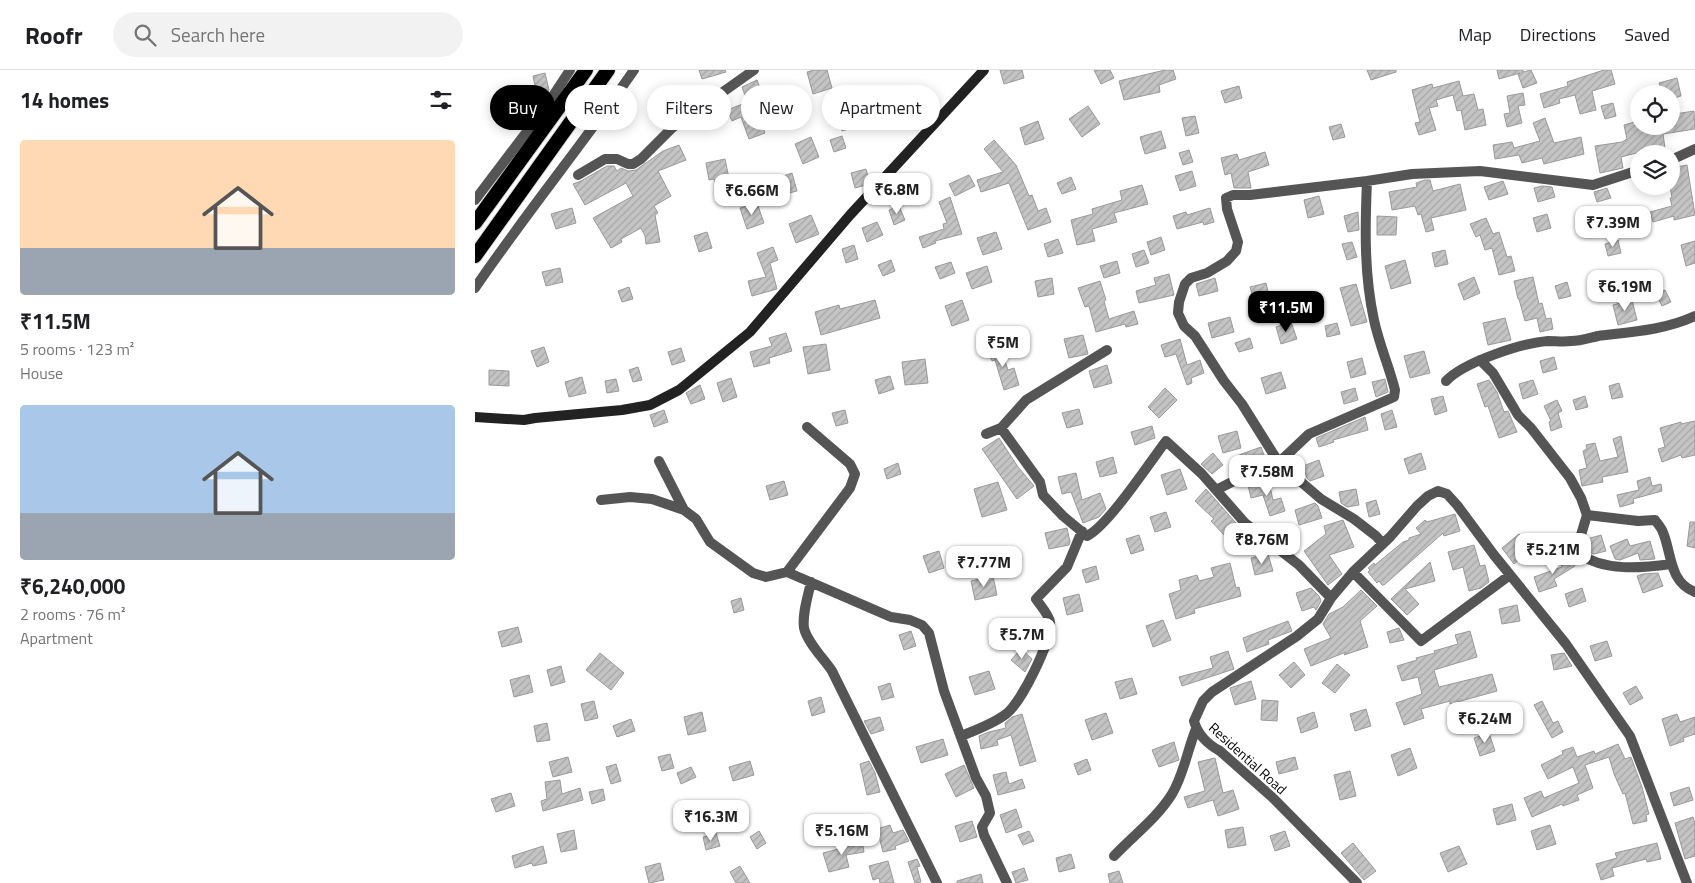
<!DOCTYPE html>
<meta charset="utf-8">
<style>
:root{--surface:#fff;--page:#f2f2f2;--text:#202124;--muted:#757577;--line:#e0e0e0;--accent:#000}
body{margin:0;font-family:"Titillium Web",sans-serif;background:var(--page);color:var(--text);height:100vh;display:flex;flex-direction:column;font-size:19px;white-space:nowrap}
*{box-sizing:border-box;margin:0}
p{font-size:16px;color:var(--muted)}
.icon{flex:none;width:28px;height:28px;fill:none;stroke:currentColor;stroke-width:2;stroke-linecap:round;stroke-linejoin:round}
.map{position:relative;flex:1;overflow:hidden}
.drawer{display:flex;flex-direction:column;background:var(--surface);width:475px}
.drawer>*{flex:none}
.banner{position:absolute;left:15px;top:15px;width:475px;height:45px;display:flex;gap:10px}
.controls{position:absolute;left:1155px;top:15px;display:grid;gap:10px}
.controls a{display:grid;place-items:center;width:50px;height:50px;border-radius:50%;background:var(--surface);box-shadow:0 2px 12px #0003;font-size:25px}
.price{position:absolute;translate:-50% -42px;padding:0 11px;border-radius:10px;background:#fff;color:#222;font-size:16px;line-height:32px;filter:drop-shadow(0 1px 2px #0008)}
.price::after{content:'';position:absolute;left:50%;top:30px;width:15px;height:11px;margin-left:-8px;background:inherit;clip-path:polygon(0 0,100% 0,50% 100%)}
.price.active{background:var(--accent);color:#fff}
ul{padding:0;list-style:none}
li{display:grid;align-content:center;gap:10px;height:265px;padding:0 20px}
li span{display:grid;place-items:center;height:155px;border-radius:5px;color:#555}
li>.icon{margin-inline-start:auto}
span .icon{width:90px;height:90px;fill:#fffc;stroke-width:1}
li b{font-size:21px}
h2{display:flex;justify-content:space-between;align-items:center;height:60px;padding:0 20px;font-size:21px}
.tag{padding:0 18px;border-radius:22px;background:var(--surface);box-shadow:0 2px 12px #0003;font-size:18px;line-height:45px}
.tag.active{background:var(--accent);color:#fff}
header{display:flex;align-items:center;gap:30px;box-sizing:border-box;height:70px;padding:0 25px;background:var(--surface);border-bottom:1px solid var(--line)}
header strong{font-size:24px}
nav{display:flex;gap:28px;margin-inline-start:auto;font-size:18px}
.search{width:350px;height:45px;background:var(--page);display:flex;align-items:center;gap:12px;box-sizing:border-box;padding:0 18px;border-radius:28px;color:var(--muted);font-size:19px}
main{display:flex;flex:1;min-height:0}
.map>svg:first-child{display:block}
.building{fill:url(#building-hatch);stroke:#999}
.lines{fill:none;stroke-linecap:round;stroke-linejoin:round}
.trunk-casing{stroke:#dbdbdb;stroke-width:16}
.minor{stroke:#555;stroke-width:10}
.tertiary{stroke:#555;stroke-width:10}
.secondary{stroke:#222;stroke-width:10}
.trunk{stroke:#000;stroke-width:14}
.labels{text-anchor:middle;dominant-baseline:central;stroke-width:4.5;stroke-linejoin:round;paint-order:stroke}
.street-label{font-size:14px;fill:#000;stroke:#fff}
</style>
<header>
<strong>Roofr</strong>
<div class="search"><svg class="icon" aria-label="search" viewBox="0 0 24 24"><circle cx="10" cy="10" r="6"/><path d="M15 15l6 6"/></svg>Search here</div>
<nav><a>Map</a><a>Directions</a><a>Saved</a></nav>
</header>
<main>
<section class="drawer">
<h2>14 homes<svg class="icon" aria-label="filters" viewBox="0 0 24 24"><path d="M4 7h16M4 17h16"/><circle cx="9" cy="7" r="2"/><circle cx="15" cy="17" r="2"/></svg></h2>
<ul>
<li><span style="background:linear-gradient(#ffd9b3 70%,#9aa5b1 0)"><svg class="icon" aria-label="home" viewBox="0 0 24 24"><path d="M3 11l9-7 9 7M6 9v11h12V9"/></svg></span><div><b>₹11.5M</b><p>5 rooms · 123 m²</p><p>House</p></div></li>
<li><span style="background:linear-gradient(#a9c7e8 70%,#9aa5b1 0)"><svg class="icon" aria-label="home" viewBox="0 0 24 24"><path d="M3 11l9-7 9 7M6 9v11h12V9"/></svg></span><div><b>₹6,240,000</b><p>2 rooms · 76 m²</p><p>Apartment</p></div></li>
</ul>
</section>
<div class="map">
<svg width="1220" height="813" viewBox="0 0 1220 813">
<defs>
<pattern id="building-hatch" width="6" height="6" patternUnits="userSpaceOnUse" patternTransform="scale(1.25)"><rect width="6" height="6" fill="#c4c4c4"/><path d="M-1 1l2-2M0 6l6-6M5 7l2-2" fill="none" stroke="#a7a7a7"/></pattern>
</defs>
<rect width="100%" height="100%" fill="#fff"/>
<!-- building -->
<path class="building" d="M224,0H250L251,2L227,9Z
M339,0H352L357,18L338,24L332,2Z
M525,0H547L549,8L529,14Z
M619,0H635L639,8L626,14Z
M690,0H698L701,9L684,15L685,22L649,30L644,11Z
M892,0H921V2L896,10Z
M1022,0H1048V2L1056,0L1062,13L1048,18L1043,4L1045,3L1024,9Z
M1129,0H1136L1140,14L1117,21L1121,40L1105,44L1100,25L1084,29L1085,33L1069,38L1065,24L1093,16L1092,12Z
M70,3L74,20L72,23L62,25L58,6Z
M1202,8L1206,26L1196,29V24H1187L1184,13Z
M282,10L288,25L272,31L267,17Z
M984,11L988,26L999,24L1003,40L1008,39L1011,55L990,60L986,40L982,41L978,25L961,30L963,36L954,38L961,60L944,65L940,53L945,52L937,20L957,14L958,18Z
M764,16L767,28L750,33L746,21Z
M1048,23L1050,35L1043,36L1047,53L1032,57L1029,44L1035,43L1032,26Z
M47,26L55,43L41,50L33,33Z
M207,26L211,40L197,46L192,31Z
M278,30L290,63L274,69L266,47L257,51L252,40Z
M1138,33L1141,46L1130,49L1126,36Z
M613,36L625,54L607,67L594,49Z
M1219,41L1220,59L1188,64L1190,78L1169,81L1146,87L1148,98L1125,103L1120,76L1147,72L1152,69L1149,55L1163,51L1164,56H1201L1200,44Z
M380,42L384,56L367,61L363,47Z
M720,46L724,63L711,66L707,48Z
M1070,48L1079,73L1106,67L1109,84L1069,94L1067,88L1047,93L1044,85L1020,89L1018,75L1037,72L1039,78L1065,71L1058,53Z
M563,51L569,69L550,75L545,58Z
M866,54L870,67L858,70L854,57Z
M686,61L691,78L670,84L665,67Z
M367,66L371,78L359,82L355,70Z
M336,67L344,87L328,94L320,74Z
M519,70L541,95L554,126L557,125L563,141L571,138L576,152L553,160L534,113L506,122L502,110L528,102L509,79Z
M204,75L211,90L183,101L196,126L179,136L183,143L180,145L185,172L171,174L170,166L166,158L146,169L147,172L136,178L118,148L158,126L151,113L110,135L98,114L106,111L132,96H139L142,101L146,98L153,101L161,100L188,81Z
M714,80L718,92L708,95L704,83Z
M790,82L794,95L773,102L776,118H759L756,103L750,105L746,88L762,84L764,90Z
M250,89L255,113L257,112L261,126L245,130L239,109L234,110L231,93Z
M1212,95L1220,145L1199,150V146L1178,152L1175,142L1197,136L1195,128H1197L1195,116H1196V98Z
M391,99L395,114L380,118L376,103Z
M717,101L721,116L705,121L700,106Z
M317,103L322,121L306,125L302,108Z
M494,105L500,116L480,126L474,114Z
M446,106L451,115L439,121L435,111Z
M596,107L601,119L587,124L582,113Z
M950,110H955L958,121L985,114L991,140L956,148L959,160L951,162L946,144L943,145L940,136L917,140L914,122L942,117L941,113Z
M1028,111L1033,124L1014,130L1009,117Z
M667,115L673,134L639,143L642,152L617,159L620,171L602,175L596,150L618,144L617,139L647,130L645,121Z
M1067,116L1077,117L1080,127L1063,132L1059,118Z
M1132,118L1136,128L1122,132L1119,122Z
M844,126L849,144L833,148L829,130Z
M475,127L487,164L460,171L461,173L448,178L444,167L469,159L468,154L472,153L464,132Z
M282,133L289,153L272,159L265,138Z
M424,136L430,150L419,155L414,140Z
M97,138L101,153L81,159L76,144Z
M735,138L739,152L729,155L728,152L702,159L698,146L711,142L712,145Z
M883,142L884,160L873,162L869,146Z
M1072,144L1076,158L1062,162L1058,148Z
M336,145L344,164L321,173L314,154Z
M902,146L922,147L921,165H902Z
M1011,148L1018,164L1024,162L1032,187L1036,186L1040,201L1024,205L1017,178L1010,180L1005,165L1001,167L995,154Z
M402,152L408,165L392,172L387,158Z
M232,162L237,178L224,182L219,166Z
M521,162L527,179L508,185L502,168Z
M686,167L690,180L676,185L672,172Z
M583,169L588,183L573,187L569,174Z
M1143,170L1146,183L1133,186L1130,174Z
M1220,171V193L1211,196L1206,175Z
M877,172L882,187L872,190L867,174Z
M379,175L383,189L371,193L367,179Z
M298,177L303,190L295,193L302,219L277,226L273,211L291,207L282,183Z
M669,180L674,193L661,197L657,184Z
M970,180L973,194L960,197L957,183Z
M416,190L420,201L408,206L403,195Z
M930,190L936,213L916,219L910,196Z
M642,191L645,203L629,208L625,196Z
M476,192L480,203L465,209L460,197Z
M512,196L517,212L497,219L491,203Z
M85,198L88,212L71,216L67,202Z
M694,204L699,225L664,233L661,221L681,215L679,208Z
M1172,204L1176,218L1162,222L1158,208Z
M999,207L1005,223L989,230L983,214Z
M1058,207L1064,234L1067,233L1071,249L1076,248L1078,259L1065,262L1062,248L1050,251L1044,229H1043L1039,211Z
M577,208L579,224L563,227L560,211Z
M740,208L743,221L724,226L721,214Z
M625,211L631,230L629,231L634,249L659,241L663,254L651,257L650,254L621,262L614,236L610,237L603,218Z
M1092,212L1096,226L1084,229L1080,216Z
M791,213L794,226L779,230L775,217Z
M881,214L892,252L876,256L865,218Z
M154,217L158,229L147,232L143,221Z
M1190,220L1196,232L1187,236L1181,224Z
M400,230L405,248L346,265L340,242L364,235L365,239Z
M487,230L494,250L477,256L470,236Z
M1157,230L1162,250L1143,255L1138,235Z
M755,247L759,262L737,268L733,253Z
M1030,248L1036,270L1013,275L1008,253Z
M816,252L822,269L806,274L801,257Z
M862,253L865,264L852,267L850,256Z
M311,263L317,281L294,288L295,293L279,297L275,282L297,276L294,268Z
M608,265L613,284L594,288L589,269Z
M775,268L778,278L764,282L760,273Z
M705,269L712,295L725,290L729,303L716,308L717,313L712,315L701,284L690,287L686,275Z
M351,274L355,300L333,304L328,277Z
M524,274L533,300L539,298L544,315L529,320L520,290L517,291L512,278Z
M69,277L74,292L62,297L56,281Z
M206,278L210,291L197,295L193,282Z
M949,281L955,303L935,308L929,286Z
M1079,287L1082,299L1068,303L1065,291Z
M887,288L891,304L876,308L872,292Z
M450,289L453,313L430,315L427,292Z
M632,295L637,313L619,318L614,301Z
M163,297L167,310L158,312L154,300Z
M14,300L34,301V316L14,315Z
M806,302L811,318L791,324L786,308Z
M415,306L419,319L404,324L400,310Z
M107,307L111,323L94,327L90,312Z
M256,308L262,327L248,332L242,313Z
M141,309L144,321L132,323L130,311Z
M910,309L913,322L901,327L897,312Z
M1014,310L1022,322L1029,342L1033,341L1042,362L1024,368L1013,336L1010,337L1002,314Z
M1058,310L1063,324L1048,329L1044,314Z
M1144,313L1148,327L1137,329L1134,316Z
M225,315L230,329L216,334L211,323Z
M690,318L702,330L684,348L673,337Z
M880,318L883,330L869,334L866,322Z
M968,326L972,341L960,345L956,329Z
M1110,326L1113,337L1101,340L1098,330Z
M1082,330L1087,341L1083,343L1087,357L1076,361L1074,352L1076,351L1069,336Z
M604,339L608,354L592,358L587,343Z
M189,340L193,352L179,357L175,345Z
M370,340L373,353L361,356L357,343Z
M917,340L922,357L910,360L906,344Z
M890,347L893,360L858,370L859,372L844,377L841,368Z
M1220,351V385L1207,388L1206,385L1187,392L1183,379L1190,377L1185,358L1206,352V354Z
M677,356L680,368L660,375L656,362Z
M762,361L766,378L748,383L743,366Z
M1146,366L1153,402L1127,407L1128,412L1107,416L1104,400L1112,398L1108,381L1112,379L1111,375L1120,373L1125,391L1143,387L1138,369Z
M524,368L543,397L559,416L542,429L507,379Z
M786,377L792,393L783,398L769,401L764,385Z
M738,383L748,395L737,404L726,394Z
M946,383L951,399L934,404L929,389Z
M638,387L642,403L625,407L621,392Z
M844,390L849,406L835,411L832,408L828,396Z
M423,393L426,404L412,409L409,399Z
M705,399L712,419L692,425L686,405Z
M601,403L607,430L625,423L631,439L624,447L608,453L596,422L587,424L583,407Z
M1175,407L1177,416L1186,414L1187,421L1158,429L1159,433L1145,437L1142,425L1164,420L1162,411Z
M793,408L798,430L806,428L810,441L795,446L788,425L776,428L773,415L787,412Z
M309,411L313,425L295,430L291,416Z
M523,412L532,440L507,447L499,419Z
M731,419L761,453L749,465L736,451L739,449L720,431Z
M881,419L884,435L872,437L866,433L864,422Z
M901,430L905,444L894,447L891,433Z
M840,433L843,436L847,448L824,455L820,440Z
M691,442L696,457L680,462L675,447Z
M980,444L985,461L969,466L968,463L909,515H907L904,511L902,513L893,502L895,500L893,498L899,493L900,495L928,472L934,470V468L946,464L941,458L950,450L952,452Z
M868,450L879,477L854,485L867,504L853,515L829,481L851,464L849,456Z
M1215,452H1220V478L1212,476Z
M592,458L595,472L594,475L574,479L570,463Z
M1044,464L1056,480L1039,494L1027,478Z
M664,465L669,480L656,484L651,469Z
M1126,465L1131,481L1119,484L1116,483L1112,469Z
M1152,469L1155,476L1175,471L1180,489L1165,490L1163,483L1145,490L1140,489L1135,476Z
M999,475L1005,496L1010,495L1014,512L1006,518L994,521L988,497L978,500L973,482Z
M464,481L469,498L454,503L448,486Z
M793,484L798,501L780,505L776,488Z
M1093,486L1100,496L1079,509L1082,516L1064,522L1059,507L1087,497L1084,492Z
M955,492L960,511L930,519L944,534L932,545L916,529Z
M755,493L761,518L764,517L766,526L719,539L720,543L701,549L694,524L706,520L704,510L722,505L724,511L739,507L736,498Z
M621,496L624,509L611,513L607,500Z
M1183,503L1188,516L1168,523L1162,506L1168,504Z
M518,506L522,525L500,530L496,511Z
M836,518L844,526L846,531L841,540L839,537L827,541L821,523Z
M1107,518L1111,531L1094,537L1090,524Z
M886,520L902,536L885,551L893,577L869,585L871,582L836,596L829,579L856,568L848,554L854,544L868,537Z
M604,524L608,541L592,545L588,528Z
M266,528L269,540L259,543L256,531Z
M1042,535L1045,551L1027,554L1024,539Z
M688,550L696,570L678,577L671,556Z
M813,551L817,561L793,570L794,574L772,582L768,568Z
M43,557L47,572L27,577L23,562Z
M924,558L929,570L915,573L912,562Z
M436,561L441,576L429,580L424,565Z
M995,561L1002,587L959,600L964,617L1017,604L1022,621L975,634V631L946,639L949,648L929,655L921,633L947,624L943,607L927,611L922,596L942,590L941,588L960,583L959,581L983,574L980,565Z
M1132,571L1137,586L1120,591L1115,576Z
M546,579L557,589L550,602L536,590Z
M753,581L759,599L707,616L704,607L738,598L735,587Z
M125,583L149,603L136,620L111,600Z
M1089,583L1097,596L1079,600L1076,585Z
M819,592L830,605L816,618L804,605Z
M862,594L875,605L860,623L847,613Z
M86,596L90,612L76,616L72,600Z
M514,601L520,619L500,625L494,607Z
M54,605L58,622L39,627L35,610Z
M657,608L662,624L645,629L640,612Z
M776,611L781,629L760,635L755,618Z
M415,613L419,627L407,630L403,617Z
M1161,616L1168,628L1155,635L1148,623Z
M346,627L350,642L337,646L333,631Z
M787,630L803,631L802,651L786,650Z
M119,631L123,648L110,651L106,634Z
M1067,631L1078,653L1083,651L1088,662L1077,668L1059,635Z
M891,639L896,656L880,661L875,644Z
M227,642L231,661L213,665L209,647Z
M839,642L843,657L826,663L822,648Z
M631,643L638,663L617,670L610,650Z
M547,644L561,691L545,696L536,665L522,670L523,675L506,679L504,666L514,662L531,658L530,653L537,647Z
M1202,644L1205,652L1220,647V664L1208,668L1209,671L1195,676L1187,649Z
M405,647L409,660L396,664L389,651Z
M156,649L160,661L142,667L138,656Z
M72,653L75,670L62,672L59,656Z
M1014,663L1020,681L1005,686L999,668Z
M468,669L473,685L446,693L441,677Z
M699,672L704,690L684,697L677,680Z
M1143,674L1150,689L1156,687L1167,717L1174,744L1171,745L1172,751L1158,754L1150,723L1148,724L1139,704L1134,687L1110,695L1118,718L1102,725L1104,730L1088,736L1087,734L1057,747L1049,728L1066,721L1069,728L1104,713L1098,697L1073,709L1066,695L1088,684L1087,681L1098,677L1102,687L1119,681L1120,684Z
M935,678L942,698L923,706L916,685Z
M195,684L199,698L187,701L183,687Z
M93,687L97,702L78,707L74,692Z
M820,687L823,699L804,704L801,692Z
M740,688L748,723L758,720L764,739L743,746L738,730L713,738L709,727L730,721L723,692Z
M612,689L616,700L603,705L599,694Z
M275,691L279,705L258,711L254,697Z
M394,691L400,703L405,722L392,725L385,694Z
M141,694L146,711L136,714L131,697Z
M489,695L499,718L481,727L470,704Z
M216,697L221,707L206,714L202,703Z
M875,701L881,726L865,730L859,705Z
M531,702L534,714L547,709L550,718L523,725L518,705Z
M85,710L87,724L105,718L108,730L68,741L66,731L72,729L70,712Z
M1214,717L1218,730L1199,736L1195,723Z
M128,719L130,730L117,734L114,722Z
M36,723L40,736L21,742L16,729Z
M1037,734L1041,750L1022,755L1018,739Z
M541,739L547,757L531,763L525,745Z
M1218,747L1220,753V786L1210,789L1200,753Z
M497,751L502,767L485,772L480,756Z
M415,755L418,763L428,760L434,771L420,776L421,779L408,782L402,759Z
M1075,755L1081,774L1062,780L1056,761Z
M768,757L771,775L753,778L750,760Z
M99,760L102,779L86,782L82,764Z
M284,761L291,773L282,779L275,767Z
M554,761L559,771L548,775L543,765Z
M810,761L815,776L800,781L795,766Z
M241,763L245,776L231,780L228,767Z
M387,769L389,782L371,785L374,797L354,802L348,783L375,776V771Z
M878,773L901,801L889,810L866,783Z
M1182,773L1186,789L1172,792L1171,789L1137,798L1139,806L1126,810L1121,794L1142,788L1140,783Z
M68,776L72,793L58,796L57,793L40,798L37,786Z
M984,776L992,794L973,802L965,783Z
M596,784L600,798L584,802L581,788Z
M442,789L445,796L442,797L446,812L440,813L433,792Z
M413,791L419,813H405L404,808L398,810L394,796Z
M185,793L189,810L174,813L170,797Z
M265,796L275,813H261L255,802Z
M549,798L553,810L541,813L537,802Z
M644,801L648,813H635L633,804Z
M506,804L508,813H482V811Z"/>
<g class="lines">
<defs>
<path id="trunk" d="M0,153L111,0
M0,186L133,0"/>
</defs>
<!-- trunk casing -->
<use href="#trunk" class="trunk-casing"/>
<!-- minor -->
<path class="minor" d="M1196,90L1220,79
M103,105L130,89H142L153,94H158L166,89L197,58L279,0
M632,280L551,330L526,358L565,412L568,425L588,446L612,466C633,456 675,392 691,371L727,404L770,453L824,495L856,528
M1005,290L1018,303L1043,345L1056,358L1095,408L1106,428L1112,445L1106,465L1101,476L1103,483C1129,502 1167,498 1196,494
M971,311C989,292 1047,273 1073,271C1081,271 1088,272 1096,271C1105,271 1114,268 1123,266C1156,262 1190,260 1220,246
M511,364L526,358
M184,391L209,440L221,449L235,472L278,503L291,507L312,502L416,547L435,550L447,555L454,563L469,621L501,708L511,726L515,743L507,757L509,765L532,813
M741,420L761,410L785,405L798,398L834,364L919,327L920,320C914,296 904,274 899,250C889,204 890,158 892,111
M126,430L155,427L177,429L209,440
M1112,445L1163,451L1180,450C1182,453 1185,456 1187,460C1197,481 1193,512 1220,522
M908,474L901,466L879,449L846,429L804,393L767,334L749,311L720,266L709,256L703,243L704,232L710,214L716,208L732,203L752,191L761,181L763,172L752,139L751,128L758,125H775L892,111L937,104L1005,101L1118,115L1164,100
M312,502L375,418L380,404L375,394L332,357
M878,502L946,571L1035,505
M336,512C333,526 327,544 329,558C332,572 349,589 357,601L462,813
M486,666C501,660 518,654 531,644C546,633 577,571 575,552C574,545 565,535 561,529L592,497L607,461
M639,786C659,765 682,748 697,724C709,704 712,681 721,659
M882,813L797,727L745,681C732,674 723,665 719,651L728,631L737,622L822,566L843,549L856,528L878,502L915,467L942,436L953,426L963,421L972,424L982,435L1019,485L1091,574L1155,666L1212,813"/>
<!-- tertiary -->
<path class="tertiary" d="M0,130L72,35L95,0
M0,218C51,143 108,74 159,0"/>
<!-- secondary -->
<path class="secondary" d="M0,347L49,350L60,348L147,340L175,335L204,320L275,262L375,145L509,0"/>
<!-- trunk -->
<use href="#trunk" class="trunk"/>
</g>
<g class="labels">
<!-- street labels -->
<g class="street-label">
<text transform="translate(773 688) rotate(42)">Residential Road</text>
</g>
</g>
</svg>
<div class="controls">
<a><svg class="icon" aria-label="locate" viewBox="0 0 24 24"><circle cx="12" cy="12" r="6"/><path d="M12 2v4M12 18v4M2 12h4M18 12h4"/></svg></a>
<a><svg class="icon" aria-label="layers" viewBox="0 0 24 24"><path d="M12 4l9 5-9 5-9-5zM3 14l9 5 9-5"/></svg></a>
</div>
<b class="price" style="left:422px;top:145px">₹6.8M</b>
<b class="price" style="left:277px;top:146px">₹6.66M</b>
<b class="price" style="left:1138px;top:178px">₹7.39M</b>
<b class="price" style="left:1150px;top:242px">₹6.19M</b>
<b class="price active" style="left:811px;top:263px">₹11.5M</b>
<b class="price" style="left:528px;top:298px">₹5M</b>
<b class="price" style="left:792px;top:427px">₹7.58M</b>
<b class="price" style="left:787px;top:495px">₹8.76M</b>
<b class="price" style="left:1078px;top:505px">₹5.21M</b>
<b class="price" style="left:509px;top:518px">₹7.77M</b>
<b class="price" style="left:547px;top:590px">₹5.7M</b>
<b class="price" style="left:1010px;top:674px">₹6.24M</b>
<b class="price" style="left:236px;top:772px">₹16.3M</b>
<b class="price" style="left:367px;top:786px">₹5.16M</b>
<div class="banner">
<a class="tag active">Buy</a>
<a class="tag">Rent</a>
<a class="tag">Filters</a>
<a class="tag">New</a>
<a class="tag">Apartment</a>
</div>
</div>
</main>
